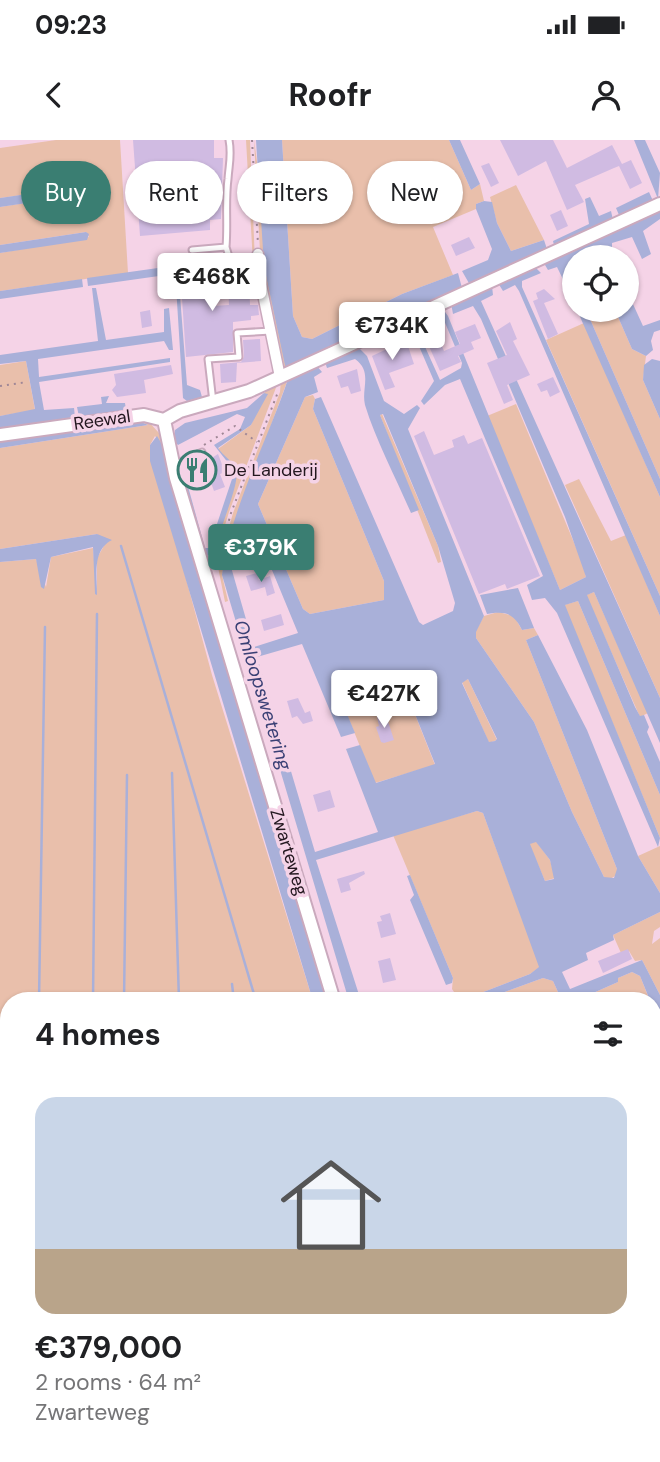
<!DOCTYPE html>
<meta charset="utf-8">
<style>
:root{--surface:#fff;--page:#f6f6f6;--text:#202124;--muted:#757577;--accent:#3a7e72}
body{margin:0;font-family:"DM Sans",sans-serif;background:var(--page);color:var(--text);height:100vh;display:flex;flex-direction:column;font-size:26px;white-space:nowrap}
*{box-sizing:border-box;margin:0}
p{font-size:23px;color:var(--muted)}
.icon{flex:none;width:38px;height:38px;fill:none;stroke:currentColor;stroke-width:2;stroke-linecap:round;stroke-linejoin:round}
.map{position:relative;flex:1;overflow:hidden}
.details{position:absolute;left:0px;top:852px;width:662px;height:471px;display:flex;flex-direction:column;background:var(--surface);border-radius:28px 28px 0 0;box-shadow:0 2px 5px #0004}
.details>*{flex:none}
.guide{position:absolute;left:21px;top:21px;width:620px;height:63px;display:flex;gap:14px}
.controls{position:absolute;left:562px;top:105px;display:grid;gap:14px}
.controls a{display:grid;place-items:center;width:77px;height:77px;border-radius:50%;background:var(--surface);box-shadow:0 2px 5px #0004;font-size:35px}
.price{position:absolute;translate:-50% -60px;padding:0 16px;border-radius:7px;background:#fff;color:#222;font-size:23px;line-height:46px;filter:drop-shadow(0 2px 4px #0008)}
.price::after{content:'';position:absolute;left:50%;top:42px;width:21px;height:16px;margin-left:-10px;background:inherit;clip-path:polygon(0 0,100% 0,50% 100%)}
.price.selected{background:var(--accent);color:#fff}
ul{padding:0;list-style:none}
li{display:grid;align-content:center;gap:14px;height:371px;padding:0 35px}
li span{display:grid;place-items:center;height:217px;border-radius:21px;color:#555}
li>.icon{margin-inline-start:auto}
span .icon{width:126px;height:126px;fill:#fffc;stroke-width:1}
li b{font-size:30px}
h2{display:flex;justify-content:space-between;align-items:center;height:84px;padding:0 35px;font-size:30px}
.chip{padding:0 24px;border-radius:32px;background:var(--surface);box-shadow:0 2px 5px #0004;font-size:24px;line-height:63px}
.chip.selected{background:var(--accent);color:#fff}
.status{display:flex;justify-content:space-between;align-items:center;height:49px;padding:0 35px;background:var(--surface);direction:ltr}
.status svg{height:19px;fill:currentColor}
header{display:flex;justify-content:space-between;align-items:center;height:91px;padding:0 35px;background:var(--surface);font-size:32px;font-weight:700}
.map>svg:first-child{display:block}
.green{fill:#e9bfab}
.water{fill:#a9b0d9;fill-rule:evenodd}
.lines{fill:none;stroke-linecap:round;stroke-linejoin:round}
.stream{stroke:#a9b0d9;stroke-width:2.5}
.building{fill:#d0bbe2}
.service-casing{stroke:#caa9bd;stroke-width:9}
.minor-casing{stroke:#caa9bd;stroke-width:13}
.tertiary-casing{stroke:#caa9bd;stroke-width:16}
.path{stroke:#a08796;stroke-width:2;stroke-dasharray:2 5;stroke-linecap:butt}
.service{stroke:#fff;stroke-width:5}
.minor{stroke:#fff;stroke-width:10}
.tertiary{stroke:#fff;stroke-width:12}
.labels{text-anchor:middle;dominant-baseline:central;stroke-width:7;stroke-linejoin:round;paint-order:stroke}
.street-label{font-size:18px;fill:#23171f;stroke:#f5d3e7}
.poi-label{font-size:18px;fill:#23171f;stroke:#f5d3e7;text-anchor:start}
.water-label{font-size:19px;font-style:italic;fill:#3a4075;stroke:#f5d3e7}
</style>
<div class="status"><b>09:23</b><svg viewBox="0 0 49 12"><path d="M0 12V9h3v3zM5 12V6h3v6zM10 12V3h3v9zM15 12V0h3v12zM26 1h20v11H26zM47 4h2v5h-2z"/></svg></div>
<header><svg class="icon" aria-label="back" viewBox="0 0 24 24"><path d="M15 5l-7 7 7 7"/></svg>Roofr<svg class="icon" aria-label="person" viewBox="0 0 24 24"><circle cx="12" cy="8" r="4"/><path d="M4 21q1-7 8-7t8 7"/></svg></header>
<div class="map">
<svg width="660" height="1322" viewBox="0 0 660 1322">
<rect width="100%" height="100%" fill="#f5d3e7"/>
<!-- green -->
<path class="green" d="M56,0H120L128,133L0,151V113L89,97L86,92L0,105V67L93,52L89,46L0,58V8Z
M246,0H250L255,123H253Z
M254,0L286,230L282,232L261,130Z
M282,0H449L471,50L480,44L484,61L476,64V69L433,87L453,135L402,154L312,199L302,197L293,176Z
M516,45L544,100L511,111L497,83L490,57Z
M586,170H615L632,209L646,216L643,240L660,279V339Z
M584,183L660,357V456L546,200Z
M26,221L35,270L0,276V225Z
M288,239L230,397L222,435L228,461L225,462L218,427L233,373L280,252L281,240Z
M277,245L229,372L219,405L216,402L217,393L236,330L218,309L251,285L267,248Z
M313,255L315,259L313,269L384,441V460L310,474L303,469L258,364L305,257Z
M516,264L583,424L586,437L560,450L487,276Z
M382,274L438,406L441,422L438,423L380,275Z
M147,280L159,293L163,307L155,296L150,305L212,535L313,861H9V1308L0,1310V422L36,419L46,447L51,417L93,408L97,455V418L105,404L97,394L0,409V308L148,285L141,282L0,300Z
M579,339L611,401L626,395L660,476V558L565,345Z
M594,452L648,573L640,577L586,455Z
M578,461L660,655V698L564,465Z
M498,472L514,476L522,490L534,488L538,495L526,500L617,729V735L608,740L604,737L572,672L534,582L476,498L475,492L484,476Z
M399,534L435,625L375,643L339,555Z
M468,539L497,600L489,603L462,542Z
M477,671L483,673L540,827L530,834L460,861L452,849L453,838L393,695Z
M536,701L550,720L555,738L545,741L529,704Z
M660,706V753L638,716Z
M660,772V787L654,791L652,804L660,798V855L642,820L635,821L629,811L621,813L613,795Z
M632,832L640,836L650,861H575L618,842V838Z
M543,838L553,841L562,861H480Z
M653,1077L660,1095V1182L653,1186Z"/>
<!-- water -->
<path class="water" d="M256,0H282L293,176L302,197L312,199L402,154L458,133L462,148L297,222L286,230L264,126Z
M449,0H460L480,44L471,50Z
M634,0H645L660,33L658,59Z
M89,45L93,52L88,54L0,67V58Z
M649,52L653,61L619,75L616,68Z
M590,57L599,76L611,71L613,80L554,105L553,101L589,84L585,59Z
M484,61L492,62L497,83L511,111L544,100L547,109L470,145L462,131L488,120L492,109L476,69V64Z
M660,69V79L643,91L651,114L642,119L632,97L612,103V117H574V128L571,131L574,162L557,127L548,130L545,125L547,121Z
M86,92L89,94L87,100L0,113V105Z
M165,127L166,135L88,146L87,138Z
M535,127L541,133L522,141V147L660,456V476L519,151L515,145L503,151L498,143Z
M175,130H178L187,245L200,250L202,257L187,261L183,258Z
M82,139L83,147L0,159V151Z
M492,146L493,155L481,161L660,558V603L594,452L587,455L635,567L640,576L644,575L649,587L647,592L660,622V655L578,461L565,465L660,698L658,707L557,473L545,458L532,460L527,445L543,436L460,239L445,245L424,265L421,261L434,241L409,183L431,174L433,178L418,185L417,189L440,240L461,228L462,223L443,178L436,172L442,168L448,176L560,450L586,437L565,377L481,179L473,166L453,174L451,163Z
M92,148H96L106,200L164,192V169L169,168L173,210H169L164,201L38,219L39,237L170,218V222L39,242L44,270L74,268L75,277L0,288V276L35,269L26,221L0,224V215L98,201Z
M627,151L643,186L660,180V190L654,192L651,201L653,210L646,216L632,209L615,170H626Z
M577,170H586L660,339V357Z
M358,207L367,216L384,261L404,274L417,265L420,268L408,289L484,476L476,492V498L534,582L572,672L604,737L614,738L617,729L526,500L538,495L587,590L638,716L660,753V772L613,795L614,800L586,813L588,820L562,832L570,849L642,820L660,855V885L640,836L632,832L618,838V842L575,861H562L553,841L543,838L480,861H460L530,834L539,827L483,673L477,671L316,720L361,861H349L222,435C230,370 267,302 288,239L316,225L322,232L314,237L318,252L305,257L258,364L303,469L310,474L384,460V441L313,269L315,259L321,257L419,482L423,485L453,471L455,463L438,406L383,274L380,275L419,370L411,373C396,338 376,301 365,265C361,248 373,232 355,219L327,228L326,225L327,221ZM253,384L298,493L254,507L231,427ZM302,504L341,597L355,593L339,555L399,534L435,624L376,643L360,605L346,609L378,692L315,712L257,517ZM468,539L497,599L495,601L489,602L462,543ZM536,702L550,720L554,739L545,741L530,704Z
M652,219L660,221V279L643,240L644,225Z
M264,253L268,254L251,285L218,308C223,316 233,321 236,329C241,343 218,390 216,409L207,416L184,347L187,345L189,350L205,408H209L232,339L229,324L214,305L240,289L245,277L237,274L178,305L174,301L175,290L185,283L247,268Z
M109,256L106,263H125L126,270L79,277L77,267L102,264L101,257Z
M141,282L148,285L0,308V302Z
M157,296L163,306L328,861H313L150,321V305Z
M97,394L112,400C92,410 97,435 97,455L95,454L93,407L51,417L44,449L41,447L36,419L0,422V409Z
M518,448L534,488L522,490C514,473 505,471 487,474L480,455Z
M410,735L453,838L452,843L446,845L410,760L414,755L407,736Z
M9,1308V1314H92L39,1322H0V1310Z"/>
<g class="lines">
<!-- stream -->
<path class="stream" d="M121,406L256,861
M172,633L179,861
M232,844L234,861
M39,861L45,487
M93,861L97,474
M124,861L127,635"/>
</g>
<!-- building -->
<path class="building" d="M133,0H214V18H223L221,79L210,80V90L140,96Z
M500,0H553L567,28L612,5L622,24L631,20L642,43L630,49L619,26L614,28L575,45L584,62L567,70L546,21L518,36Z
M489,23L499,43L491,47L481,26Z
M561,70L568,86L557,91L550,75Z
M469,97L475,108L456,116L451,105Z
M211,127L213,166L229,165L228,142L249,140L250,165H258L259,175L251,176V180L233,182V212L186,217L180,129Z
M544,149L555,159L544,163L558,194L548,199L533,161L538,159L536,153Z
M150,170L152,186L142,188L140,172Z
M510,182L517,199L513,201L530,235L507,245L513,260L504,264L487,223L507,215L496,191Z
M475,184L481,198L471,202L474,209L458,216L461,222L440,231L428,204L439,199L444,211L460,204L455,192Z
M260,199L261,221L237,223L236,242L221,243L220,224L241,222L244,217L243,200Z
M406,200L414,224L389,233L395,247L385,250L372,216Z
M171,225L173,234L144,240L146,253L117,257L112,250L116,245L114,234Z
M357,229L361,251L351,254L348,246L341,248L337,236Z
M553,237L560,252L550,257L547,250L541,252L537,244Z
M424,291L434,315L454,307L452,300L464,295L468,304L482,298L540,436L507,449L505,444L479,454L414,296Z
M218,314L225,332L220,334L225,347L214,351L204,323Z
M257,433L259,440L270,436L275,453L267,456L265,447L251,451L246,436Z
M281,474L284,485L264,491L261,480Z
M298,558L305,573L310,571L313,581L303,584L297,576L292,578L287,561Z
M386,575L394,600L384,603L381,602L376,587L379,586L377,577Z
M330,650L335,667L318,672L313,655Z
M364,731L365,734L349,743L351,750L341,753L337,739Z
M390,773L396,794L381,798L377,782L382,781L380,776Z
M628,809L632,819L603,833L598,821Z
M390,818L396,840L383,843L378,821Z
M418,1314H476V1317L457,1322H400Z"/>
<g class="lines">
<defs>
<path id="service" d="M226,107C228,84 225,62 228,39C229,24 232,15 229,0
M192,110L226,107L231,123L258,130
M213,262L208,219L239,217L237,193L271,191
M173,325L202,312"/>
<path id="minor" d="M258,114V130L280,237
M69,1322L122,1314"/>
<path id="tertiary" d="M164,280L176,338L334,861
M0,295L144,275L164,280L180,271L249,251L660,64
M490,1314L492,1322"/>
</defs>
<!-- service casing -->
<use href="#service" class="service-casing"/>
<!-- minor casing -->
<use href="#minor" class="minor-casing"/>
<!-- tertiary casing -->
<use href="#tertiary" class="tertiary-casing"/>
<!-- path -->
<path class="path" d="M252,0L258,104
M0,246L27,242
M204,305L235,286L257,302
M216,428L231,373L278,252"/>
<!-- service -->
<use href="#service" class="service"/>
<!-- minor -->
<use href="#minor" class="minor"/>
<!-- tertiary -->
<use href="#tertiary" class="tertiary"/>
</g>
<!-- icons -->
<defs>
<symbol id="restaurant-ring" viewBox="-11 -11 22 22"><circle r="9.5" fill="#f5d3e7" stroke="#3a7e72" stroke-width="1.5"/><path d="M-5-6h1v4h1v-4h1v4h1v-4h1v5L-1.5 .5V6h-2V.5L-5-1ZM5-6V6H3V1.5H1.5Q1.5-4 5-6Z" fill="#3a7e72"/></symbol>
</defs>
<g fill-rule="evenodd">
<use href="#restaurant-ring" x="175" y="308" width="44" height="44"/>
</g>
<g class="labels">
<!-- street labels -->
<g class="street-label">
<text transform="translate(102 280) rotate(-8)">Reewal</text>
<text transform="translate(289 712) rotate(73)">Zwarteweg</text>
</g>
<!-- poi labels -->
<g class="poi-label">
<text x="224" y="330">De Landerij</text>
</g>
<!-- water labels -->
<g class="water-label">
<text transform="translate(263 555) rotate(73)">Omloopswetering</text>
</g>
</g>
</svg>
<div class="controls">
<a><svg class="icon" aria-label="locate" viewBox="0 0 24 24"><circle cx="12" cy="12" r="6"/><path d="M12 2v4M12 18v4M2 12h4M18 12h4"/></svg></a>
</div>
<b class="price" style="left:212px;top:173px">€468K</b>
<b class="price" style="left:392px;top:222px">€734K</b>
<b class="price selected" style="left:261px;top:444px">€379K</b>
<b class="price" style="left:384px;top:590px">€427K</b>
<div class="guide">
<a class="chip selected">Buy</a>
<a class="chip">Rent</a>
<a class="chip">Filters</a>
<a class="chip">New</a>
</div>
<section class="details">
<h2>4 homes<svg class="icon" aria-label="filters" viewBox="0 0 24 24"><path d="M4 7h16M4 17h16"/><circle cx="9" cy="7" r="2"/><circle cx="15" cy="17" r="2"/></svg></h2>
<ul>
<li><span style="background:linear-gradient(#c9d6e8 70%,#b9a48a 0)"><svg class="icon" aria-label="home" viewBox="0 0 24 24"><path d="M3 11l9-7 9 7M6 9v11h12V9"/></svg></span><div><b>€379,000</b><p>2 rooms · 64 m²</p><p>Zwarteweg</p></div></li>
</ul>
</section>
</div>
